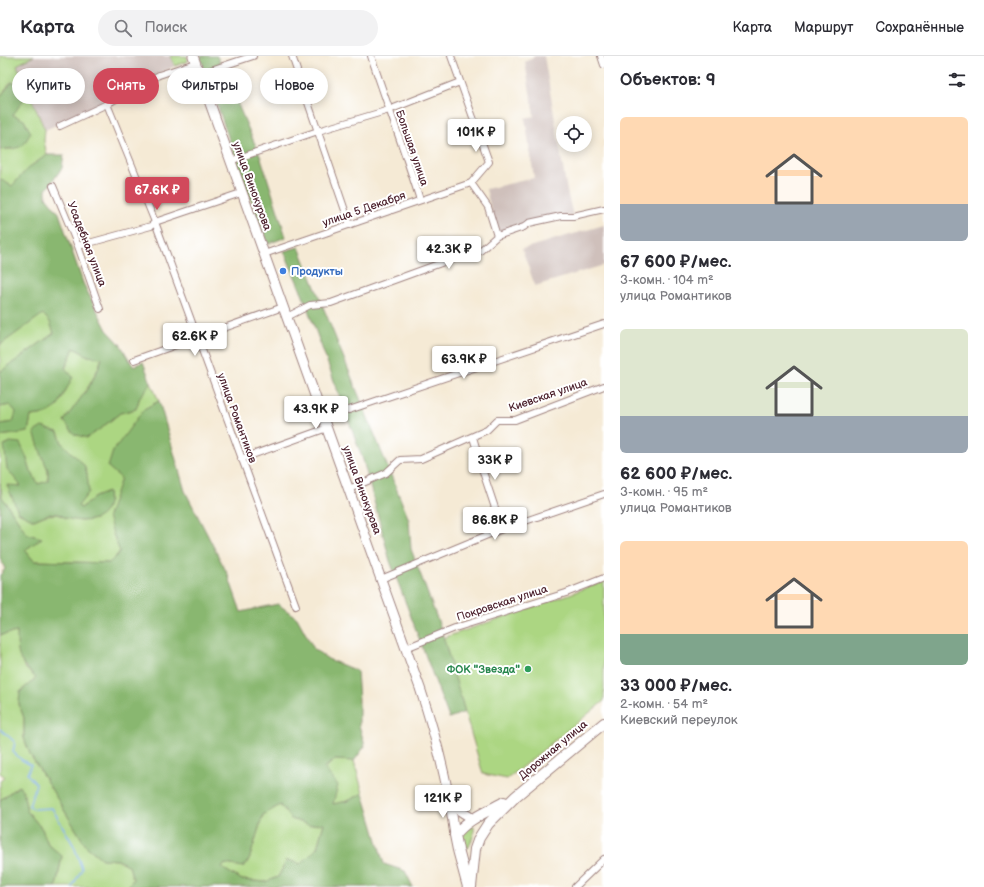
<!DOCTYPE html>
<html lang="ru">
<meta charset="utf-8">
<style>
:root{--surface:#fff;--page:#f2f2f3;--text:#2b2b33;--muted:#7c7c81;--line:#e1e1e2;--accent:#d1495b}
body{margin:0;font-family:"Balsamiq Sans",sans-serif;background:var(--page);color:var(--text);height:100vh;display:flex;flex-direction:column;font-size:15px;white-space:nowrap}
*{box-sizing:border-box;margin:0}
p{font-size:13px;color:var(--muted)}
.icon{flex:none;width:22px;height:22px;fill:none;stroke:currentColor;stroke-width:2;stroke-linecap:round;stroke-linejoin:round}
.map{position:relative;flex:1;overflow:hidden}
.panel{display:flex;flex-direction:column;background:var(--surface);width:380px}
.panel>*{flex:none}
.guide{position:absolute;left:12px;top:12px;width:380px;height:36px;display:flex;gap:8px}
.fabs{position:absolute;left:556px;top:60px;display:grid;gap:8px}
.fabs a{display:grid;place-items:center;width:36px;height:36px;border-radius:50%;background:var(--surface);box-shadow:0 2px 10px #0003;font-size:20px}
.price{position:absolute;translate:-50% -34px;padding:0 9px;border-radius:4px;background:#fff;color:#222;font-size:13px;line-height:26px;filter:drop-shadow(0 1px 2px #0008)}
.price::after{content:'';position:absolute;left:50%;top:24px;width:12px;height:9px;margin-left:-6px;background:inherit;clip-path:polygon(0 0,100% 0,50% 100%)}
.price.on{background:var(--accent);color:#fff}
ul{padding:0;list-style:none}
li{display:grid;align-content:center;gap:8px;height:212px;padding:0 16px}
li span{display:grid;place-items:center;height:124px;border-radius:6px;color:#555}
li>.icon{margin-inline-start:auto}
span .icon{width:72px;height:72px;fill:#fffc;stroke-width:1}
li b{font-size:17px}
h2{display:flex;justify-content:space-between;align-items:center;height:48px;padding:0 16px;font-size:17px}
.pill{padding:0 14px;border-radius:18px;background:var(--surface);box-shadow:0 2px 10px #0003;font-size:14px;line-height:36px}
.pill.on{background:var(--accent);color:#fff}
header{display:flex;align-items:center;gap:24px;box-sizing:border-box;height:56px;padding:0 20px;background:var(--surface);border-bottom:1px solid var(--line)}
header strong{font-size:19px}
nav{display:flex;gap:22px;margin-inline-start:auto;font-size:14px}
.search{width:280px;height:36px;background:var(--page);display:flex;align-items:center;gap:10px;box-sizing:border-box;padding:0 14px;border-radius:22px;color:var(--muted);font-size:15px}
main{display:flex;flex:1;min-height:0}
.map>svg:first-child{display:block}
.industrial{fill:#cfc0bb}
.green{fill:#acd682;stroke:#7b7a56;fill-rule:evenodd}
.forest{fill:#89b770;stroke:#6a6b4e;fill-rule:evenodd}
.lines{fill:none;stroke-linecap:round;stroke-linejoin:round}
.stream{stroke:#80afeb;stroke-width:1.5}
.minor-casing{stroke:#a08480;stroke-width:8}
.secondary-casing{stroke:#a08480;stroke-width:11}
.primary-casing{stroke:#a08480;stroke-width:12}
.minor{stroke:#fff;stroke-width:6}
.secondary{stroke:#fff;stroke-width:9}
.primary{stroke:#fff;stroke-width:10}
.shop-dot{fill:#3f7fe0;stroke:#fff;stroke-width:1.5}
.leisure-dot{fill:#2e9e5b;stroke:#fff;stroke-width:1.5}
.labels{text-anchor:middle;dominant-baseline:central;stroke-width:4;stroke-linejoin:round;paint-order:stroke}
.street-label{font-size:11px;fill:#4a1f2b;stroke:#fff}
.shop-label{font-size:11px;font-weight:bold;fill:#366cbe;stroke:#fff;text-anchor:start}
.leisure-label{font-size:11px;font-weight:bold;fill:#27864d;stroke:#fff;text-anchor:end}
</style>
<header>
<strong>Карта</strong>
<div class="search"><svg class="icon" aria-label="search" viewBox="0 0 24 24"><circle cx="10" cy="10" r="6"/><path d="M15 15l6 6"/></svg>Поиск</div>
<nav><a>Карта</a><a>Маршрут</a><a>Сохранённые</a></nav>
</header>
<main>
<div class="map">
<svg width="604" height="831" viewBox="0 0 604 831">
<rect width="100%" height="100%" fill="#fff"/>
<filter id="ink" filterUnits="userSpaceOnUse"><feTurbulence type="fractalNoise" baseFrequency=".025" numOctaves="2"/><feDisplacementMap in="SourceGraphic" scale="8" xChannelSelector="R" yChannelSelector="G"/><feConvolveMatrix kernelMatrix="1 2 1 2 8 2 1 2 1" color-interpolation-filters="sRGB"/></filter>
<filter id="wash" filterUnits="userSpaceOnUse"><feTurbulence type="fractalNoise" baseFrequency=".012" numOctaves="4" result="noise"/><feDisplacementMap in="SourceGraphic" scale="16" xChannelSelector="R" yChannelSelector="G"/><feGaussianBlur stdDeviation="0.9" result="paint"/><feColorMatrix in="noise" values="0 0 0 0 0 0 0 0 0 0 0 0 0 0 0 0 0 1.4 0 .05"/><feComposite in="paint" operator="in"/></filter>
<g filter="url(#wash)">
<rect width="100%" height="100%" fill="#f5ead5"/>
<!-- industrial -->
<path class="industrial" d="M34,0H170L175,10L160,17L114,43L45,74L17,8Z
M535,0H544L567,135L573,160H561L497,180L486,133L534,122L525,62L534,60L525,6Z
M604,169V209L535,230L522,193Z"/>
<!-- green -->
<path class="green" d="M0,0H34L17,9L45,74L44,85L47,99L28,112L12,131L0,123V94L6,93H14L12,59L22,46L11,26L0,41Z
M170,0H187L188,5L175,10Z
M43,257L50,266L54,277L0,316V289Z
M74,292L88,300L102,301C95,325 79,345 64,365L100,373L120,357L136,353L140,341L151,327L159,345L144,353L129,374L113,478L121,496L109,507L34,505L25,494L41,482L27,478L2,441L0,427V380L28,376L31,360L46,358ZM58,376L62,387L84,409L78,450L81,452L95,441L108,437L109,445L96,463L81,465L66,462L58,458L46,459L34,464L7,430H21L26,400L30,413L38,428L48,425V414L40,391Z
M10,349L17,356L13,366L0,368V351Z
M604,525V645L507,723L483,718L443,582L567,539Z
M17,576L24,611L36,622L20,636L19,648L24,662V682L30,698L86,790L102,803L118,804L129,810L133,823L128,831H56L62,800L48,788L42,773L27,755L23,735L18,730L0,744V725L5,721L0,717V579Z
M335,704L354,705L363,737L348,745L333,748L324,713Z
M280,749L324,767L317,792L301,808L287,804L278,821L265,826L242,824L222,812L225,808L243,811L249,804L263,759Z
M470,769L474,771V778L469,791L466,792C456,783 462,776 470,769Z"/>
<!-- forest -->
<path class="forest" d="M200,0H217L261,102L286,181L268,188L238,109Z
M12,26L20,29L25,39L22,46L13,59L24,64L31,77C28,80 26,86 23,89C17,94 7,92 0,94V41Z
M47,99H64L62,112L46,134V141L59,157L83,227L107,274L120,288L133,310L143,306L151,327L140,341L136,353L120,357L100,373L87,382L74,378L64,365C78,345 96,325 102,302L88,300L74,292L65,312L73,321L57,351L46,358L31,360L28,376L0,380V368L13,366L16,356L10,349L0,351V316L54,277L50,266L43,258L0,289V123L12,130L28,112Z
M299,191L409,464L411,493L441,573L465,656L449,662L390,505L363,404L303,240L284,195Z
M159,345L185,435L228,519L241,556L278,548L297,562L314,593L328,603L357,615L359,644V669L365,690L354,705L335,704L324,712L338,729L333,748L348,745L363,737L384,808L405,815L413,831H128L133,823L129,810L118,804L102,803L86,790L30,698L24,682V662L19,648L20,636L36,622C18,604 17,601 17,576L0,579V519L5,513L0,502V427L2,441L27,478L42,482L25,494L34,505L109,507L120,496L113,478L108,460L121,422L108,411L113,395L144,353ZM280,749L291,763L309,769L324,767L317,792L301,808L287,804L278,821L265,826L242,824L222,812L225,808L243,811L249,804L263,759Z
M42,371L58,376L62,387L84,409L87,418L89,436L78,450L81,452L95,441L108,436C112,464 88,469 66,462C63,461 61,458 58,458C50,456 41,461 34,464L18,456L7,429L21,430L7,413L4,389L10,386L20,387L26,400L30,413L38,428L48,425V414L42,400L34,376Z
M19,730L23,735L27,755L42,773L48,788L62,800L56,831H0V744Z"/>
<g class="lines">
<!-- stream -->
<path class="stream" d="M0,673L15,686L13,696L22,704L31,709L27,718L36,728L29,750L34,753L52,752L74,790L82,813L72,831"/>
</g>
</g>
<g filter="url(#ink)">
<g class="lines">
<defs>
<path id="minor" d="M292,0L350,169
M371,0C387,48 405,96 420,144
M451,0L489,106L471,127L488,151L497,180
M601,0L604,9
M199,18L253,0
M107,48L155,166L296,550
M60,70L107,48L159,19L195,7
M230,105L318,75L389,54L460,26
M53,130L78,190L100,253
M78,190L151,170L155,166L241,137
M264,198L471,127
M287,261L310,249L331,247L452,203L480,195L497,180L524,171L529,167L561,160H573L604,153
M134,304L283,251
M320,353L349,354L604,268
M473,381L484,419L502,473
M241,403L327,372
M349,433L386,417L400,404L421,403L487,374L497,364H515L604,330
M381,523L502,473L604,438
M406,592L455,572L566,537L604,522
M575,831L604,803"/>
<path id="secondary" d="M193,0L420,632C436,680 448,729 455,779
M451,745L459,754L473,763"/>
<path id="primary" d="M468,831L458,794L455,779C467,763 487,756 504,746
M471,831L475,793L479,782L488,768L516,740L604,667"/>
</defs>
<!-- minor casing -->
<use href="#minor" class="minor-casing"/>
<!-- secondary casing -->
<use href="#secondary" class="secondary-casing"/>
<!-- primary casing -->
<use href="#primary" class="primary-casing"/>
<!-- minor -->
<use href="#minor" class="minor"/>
<!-- secondary -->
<use href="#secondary" class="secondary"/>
<!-- primary -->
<use href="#primary" class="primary"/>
</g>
</g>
<!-- markers -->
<circle class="shop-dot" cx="283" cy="215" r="4"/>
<circle class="leisure-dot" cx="528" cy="613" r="4"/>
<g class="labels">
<!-- street labels -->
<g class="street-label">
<text transform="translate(412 92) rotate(71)">Большая улица</text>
<text transform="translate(252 130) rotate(70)">улица Винокурова</text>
<text transform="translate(364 153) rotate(-19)">улица 5 Декабря</text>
<text transform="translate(87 188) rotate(69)">Усадебная улица</text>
<text transform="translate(548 339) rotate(-19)">Киевская улица</text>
<text transform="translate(237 362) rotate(70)">улица Романтиков</text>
<text transform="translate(362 434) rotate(70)">улица Винокурова</text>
<text transform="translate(502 547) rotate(-18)">Покровская улица</text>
<text transform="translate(553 694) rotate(-40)">Дорожная улица</text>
</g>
<!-- shop labels -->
<g class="shop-label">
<text x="291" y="215">Продукты</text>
</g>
<!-- leisure labels -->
<g class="leisure-label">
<text x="520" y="613">ФОК "Звезда"</text>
</g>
</g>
</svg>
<div class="fabs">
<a><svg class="icon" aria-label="locate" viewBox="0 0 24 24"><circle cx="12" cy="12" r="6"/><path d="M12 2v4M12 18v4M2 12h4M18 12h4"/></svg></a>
</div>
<b class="price" style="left:476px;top:97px">101K ₽</b>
<b class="price on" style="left:157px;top:155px">67.6K ₽</b>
<b class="price" style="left:449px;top:214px">42.3K ₽</b>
<b class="price" style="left:195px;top:301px">62.6K ₽</b>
<b class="price" style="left:464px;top:324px">63.9K ₽</b>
<b class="price" style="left:316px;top:374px">43.9K ₽</b>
<b class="price" style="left:495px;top:425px">33K ₽</b>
<b class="price" style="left:495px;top:485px">86.8K ₽</b>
<b class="price" style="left:443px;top:763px">121K ₽</b>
<div class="guide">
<a class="pill">Купить</a>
<a class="pill on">Снять</a>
<a class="pill">Фильтры</a>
<a class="pill">Новое</a>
</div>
</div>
<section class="panel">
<h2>Объектов: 9<svg class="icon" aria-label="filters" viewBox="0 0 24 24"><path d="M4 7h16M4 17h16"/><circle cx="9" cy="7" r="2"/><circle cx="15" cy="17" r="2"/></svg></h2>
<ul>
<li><span style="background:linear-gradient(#ffd9b3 70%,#9aa5b1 0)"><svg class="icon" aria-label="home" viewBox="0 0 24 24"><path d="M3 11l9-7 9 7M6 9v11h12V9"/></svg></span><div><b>67 600 ₽/мес.</b><p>3-комн. · 104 m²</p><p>улица Романтиков</p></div></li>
<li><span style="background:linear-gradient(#dfe7d0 70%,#9aa5b1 0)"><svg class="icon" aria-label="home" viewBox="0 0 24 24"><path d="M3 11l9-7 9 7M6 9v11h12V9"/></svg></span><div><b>62 600 ₽/мес.</b><p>3-комн. · 95 m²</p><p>улица Романтиков</p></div></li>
<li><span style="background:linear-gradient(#ffd9b3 75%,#7fa58c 0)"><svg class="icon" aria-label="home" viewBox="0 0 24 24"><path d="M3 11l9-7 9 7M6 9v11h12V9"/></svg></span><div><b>33 000 ₽/мес.</b><p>2-комн. · 54 m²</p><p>Киевский переулок</p></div></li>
</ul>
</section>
</main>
